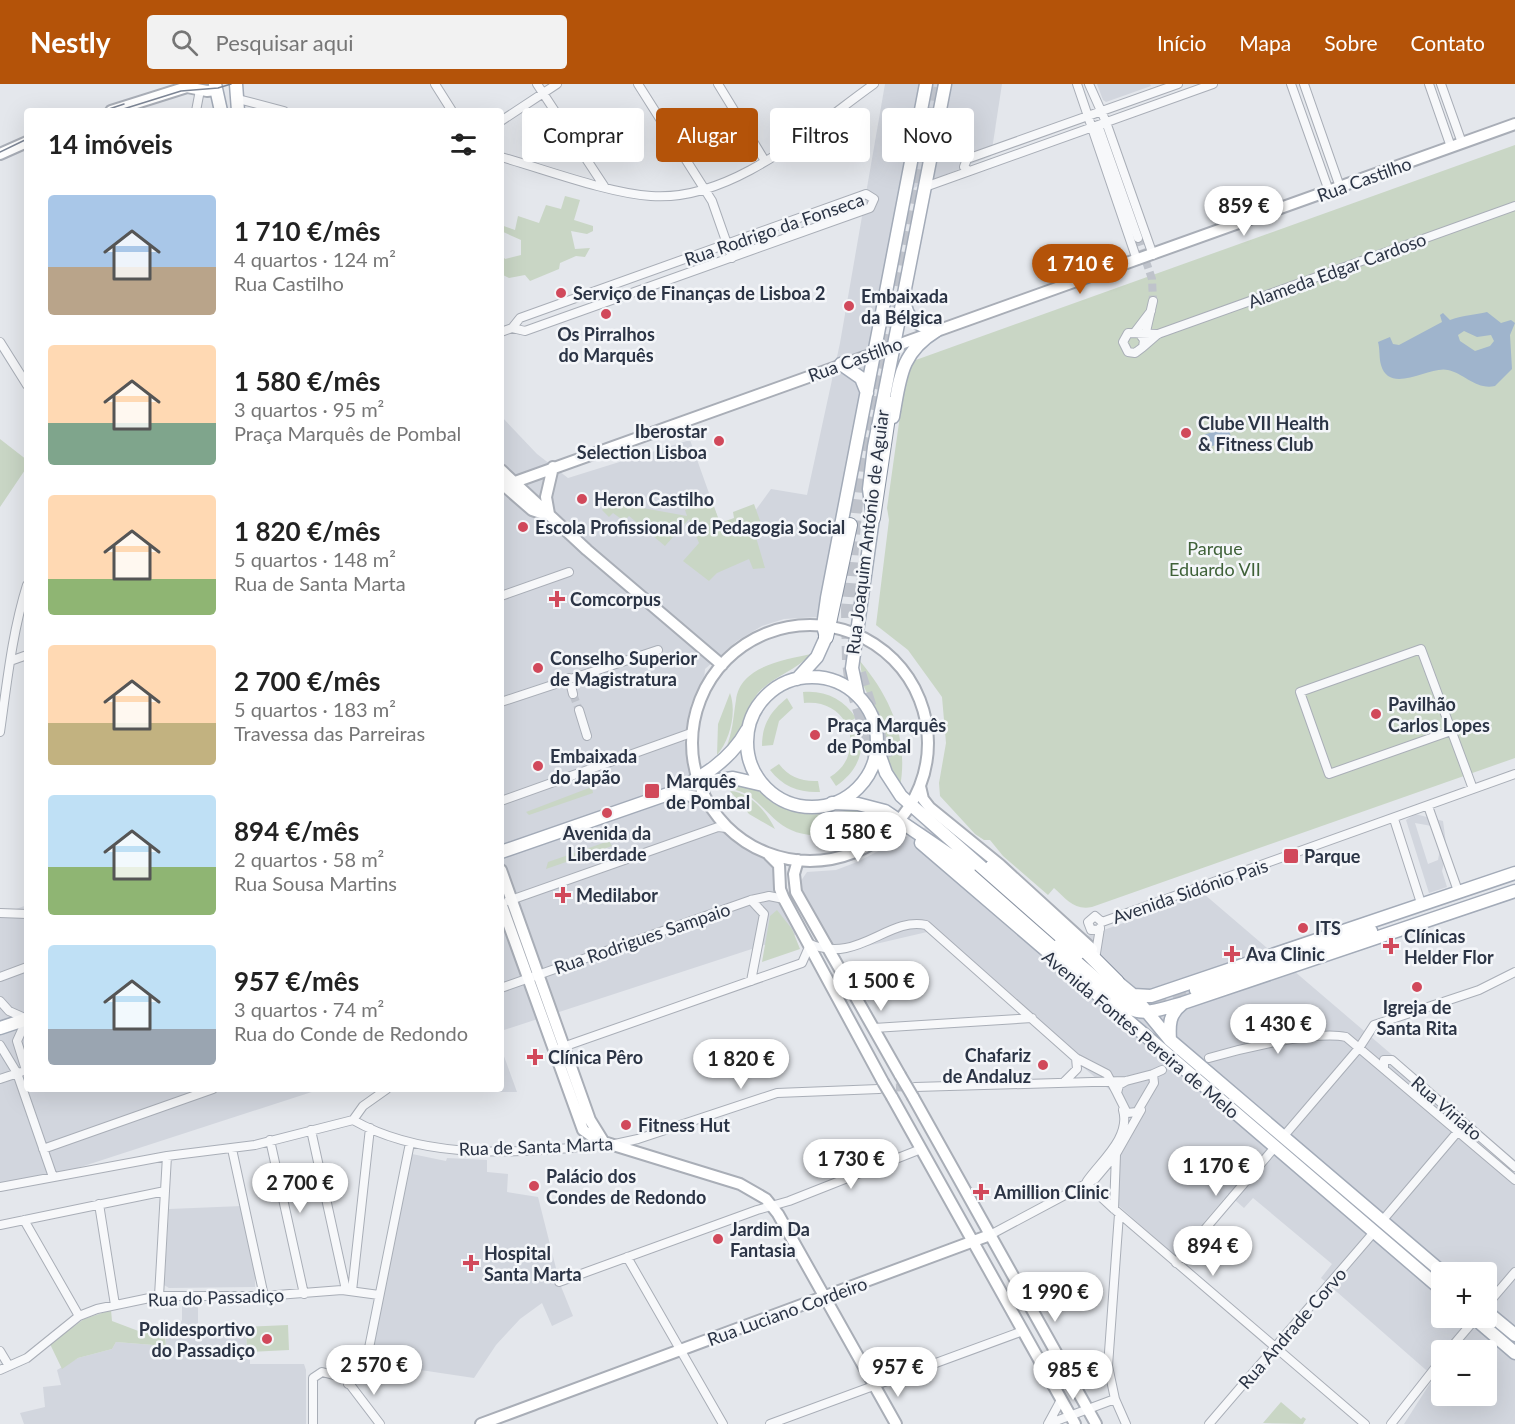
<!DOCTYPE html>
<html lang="pt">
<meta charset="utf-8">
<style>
:root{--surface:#fff;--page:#f2f2f2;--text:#222;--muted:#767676;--accent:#b45309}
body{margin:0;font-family:Lato,sans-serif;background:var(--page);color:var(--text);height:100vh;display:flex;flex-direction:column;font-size:22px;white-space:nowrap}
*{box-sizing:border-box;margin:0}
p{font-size:20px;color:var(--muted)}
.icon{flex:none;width:33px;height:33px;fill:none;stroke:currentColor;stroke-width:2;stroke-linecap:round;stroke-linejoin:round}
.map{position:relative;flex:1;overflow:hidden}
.side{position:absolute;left:24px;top:24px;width:480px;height:984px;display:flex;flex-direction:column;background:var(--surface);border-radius:6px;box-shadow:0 6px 24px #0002}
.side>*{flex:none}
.top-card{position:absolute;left:522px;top:24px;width:570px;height:54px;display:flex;gap:12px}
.buttons{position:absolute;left:1431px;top:1178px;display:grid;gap:12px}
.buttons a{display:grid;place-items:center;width:66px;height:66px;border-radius:6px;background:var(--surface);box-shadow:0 6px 24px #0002;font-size:30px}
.price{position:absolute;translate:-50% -51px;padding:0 14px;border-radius:21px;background:#fff;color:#222;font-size:20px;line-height:39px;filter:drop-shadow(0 2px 3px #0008)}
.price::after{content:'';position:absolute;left:50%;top:36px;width:18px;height:14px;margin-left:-9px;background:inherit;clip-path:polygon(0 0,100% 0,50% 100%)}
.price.selected{background:var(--accent);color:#fff}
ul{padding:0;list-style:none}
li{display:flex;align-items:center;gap:18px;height:150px;padding:0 24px}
li span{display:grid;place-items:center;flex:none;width:168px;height:120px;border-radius:6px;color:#555}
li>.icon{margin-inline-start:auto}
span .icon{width:72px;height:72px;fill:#fffc;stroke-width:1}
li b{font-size:26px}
h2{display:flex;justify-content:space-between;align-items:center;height:72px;padding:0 24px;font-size:26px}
.chip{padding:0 21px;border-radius:6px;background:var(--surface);box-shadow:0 6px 24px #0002;font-size:21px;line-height:54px}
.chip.selected{background:var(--accent);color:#fff}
header{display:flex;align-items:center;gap:36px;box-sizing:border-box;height:84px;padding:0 30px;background:var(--accent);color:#fff}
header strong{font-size:28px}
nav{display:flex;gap:33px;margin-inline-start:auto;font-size:21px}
.search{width:420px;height:54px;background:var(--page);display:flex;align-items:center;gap:15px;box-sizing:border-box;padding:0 21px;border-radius:6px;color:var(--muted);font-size:22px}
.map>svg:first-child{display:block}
.built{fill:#d2d6de;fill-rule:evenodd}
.green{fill:#c9d6c5}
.water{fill:#9fb4cc;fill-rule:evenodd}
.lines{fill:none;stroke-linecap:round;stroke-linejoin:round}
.street-tunnel{stroke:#bfc3cb;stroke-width:8;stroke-dasharray:8 4;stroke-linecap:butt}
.highway-tunnel{stroke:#bfc3cb;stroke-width:14;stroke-dasharray:14 7;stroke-linecap:butt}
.street-casing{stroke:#a9aeb7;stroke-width:10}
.secondary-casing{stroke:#a9aeb7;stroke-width:14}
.primary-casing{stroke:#a3abb8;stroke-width:15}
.highway-casing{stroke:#8b94a3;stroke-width:16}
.street{stroke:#f7f8fa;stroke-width:8}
.secondary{stroke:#fff;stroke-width:10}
.primary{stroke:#fff;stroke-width:12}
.highway{stroke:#fff;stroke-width:14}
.tram{stroke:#7d8696;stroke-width:1.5}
.secondary-bridge-casing{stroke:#a9aeb7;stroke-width:14;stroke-linecap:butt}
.secondary-bridge{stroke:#fff;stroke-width:10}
.poi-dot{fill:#d1495b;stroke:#f4f6f9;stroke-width:2}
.labels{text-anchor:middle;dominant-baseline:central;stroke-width:5;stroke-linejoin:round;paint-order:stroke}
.street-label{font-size:18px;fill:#2b3445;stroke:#f4f6f9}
.poi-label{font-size:18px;font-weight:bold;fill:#2b3445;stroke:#f4f6f9;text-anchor:start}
.park-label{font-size:18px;fill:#3f6138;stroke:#f4f6f9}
</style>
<header>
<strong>Nestly</strong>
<div class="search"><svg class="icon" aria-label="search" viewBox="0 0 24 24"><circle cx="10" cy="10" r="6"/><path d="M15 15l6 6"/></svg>Pesquisar aqui</div>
<nav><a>Início</a><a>Mapa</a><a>Sobre</a><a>Contato</a></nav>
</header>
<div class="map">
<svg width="1515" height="1340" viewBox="0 0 1515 1340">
<rect width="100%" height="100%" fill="#e4e7ec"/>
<!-- built -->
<path class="built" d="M885,0H1002L991,72L899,110L818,533L784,535L762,542L737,557L705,585L704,596L691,620L684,654L689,684L718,744L733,756L776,779L801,849L501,947V332L537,370L568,394L690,356L720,440L755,427L771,405L807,411L840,259Z
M1097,0H1150L1151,2L1106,18L1103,16Z
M1415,730L1443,737L1447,766L1442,787L1447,803L1429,809L1406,736ZM1415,739L1437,743L1440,765L1438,776L1428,780Z
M947,732L1087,852L1204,810L1515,1076V1340H1404L1434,1293L1321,1194L1332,1180L1253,1114L1244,1124L1228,1110L1175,1172L1118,1121L1119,1074L1142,1034L927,848L837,869L796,804L807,788L836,786L857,778ZM1442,1188H1486V1233H1442ZM1442,1266H1486V1311H1442Z
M27,821V1005H321L53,1092L0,1102V831Z
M501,964L517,1008H477V1005H501Z
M412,1070L446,1077L447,1074L487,1076V1088L508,1090L507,1108L538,1113L560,1200L573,1232L552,1242L542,1219L520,1235L496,1261L474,1294L407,1284L369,1273Z
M242,1122L255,1191V1203L169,1204L164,1201L169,1125Z
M182,1214L198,1215V1245L246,1243L247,1268H250V1280H304L306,1286V1340H24L20,1329L45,1323L43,1303L61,1301L57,1286L78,1274L112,1265L116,1258L166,1262V1250L177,1246L182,1236Z"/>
<!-- green -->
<path class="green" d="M1515,61V674L1092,823C1075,827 1066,815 1054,804L1048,811L1003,772L990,756H984L975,750L940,712L939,699L946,659L942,613L908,566L876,541L889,436L887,424L905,296L913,277Z
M565,112L580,116L574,136L593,142V147L587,150L571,147L575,165L590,164L585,173L576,172L560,179L559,185L530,197L525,191L509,194L501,190V170L505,175L521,171V156L501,147V141L515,146L518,132L539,139L546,121L561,125Z
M0,355L27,376V383L0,423Z
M604,417L687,432L685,426L712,417L720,439L734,434L733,428L754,420L763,445L755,450L765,484L753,485L749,475L717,489L709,497L683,477L699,459L689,435L665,462L629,432L624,437L613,429L609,433L602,426L606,421Z
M811,570C794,588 773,592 758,609C744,626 743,653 725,666C733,649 733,634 736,616C740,582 784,576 811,570Z
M860,577C890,613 909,654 900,703L887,673L881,637L863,601Z
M803,608C825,606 844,615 856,634L846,639C837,624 822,617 804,619Z
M730,609C737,628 730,656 717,671L718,640Z
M787,614L793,624L779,637L773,661L762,662C762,640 771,627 787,614Z
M861,649C864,672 855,689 836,702L830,693C846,683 852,669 850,651Z
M779,680C789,693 802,698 818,697L820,708C800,709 783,703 770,686Z
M733,698C740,701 749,702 755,705C771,714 781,726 800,729C825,734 845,723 873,729C848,752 806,761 778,738C761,724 752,707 729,705L726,699Z
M589,704H592L593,709L529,731L526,728Z
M730,707C750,708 767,728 775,745L749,730Z
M609,757L612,762L546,785L548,778Z
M777,826L792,845L800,865L762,878L770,832Z
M111,1226L112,1237L141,1248L165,1251L166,1262L116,1258L112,1265L78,1274L62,1285L50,1260L84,1235Z
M288,1241L289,1266L247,1268L246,1243Z
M1281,1318L1301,1335L1303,1333L1306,1335L1303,1340L1263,1339Z"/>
<!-- water -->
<path class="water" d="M1487,228L1501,239L1511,236L1515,239L1510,251L1512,285L1495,302C1476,306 1465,290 1448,286C1430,281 1390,312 1381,281C1379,274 1380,265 1378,258L1390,253L1393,260L1399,261L1442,238L1440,231L1443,229L1450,236C1464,231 1475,231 1487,228ZM1464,247L1477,253L1491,251L1494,257L1490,262L1475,267L1460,257L1458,251Z
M1228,343L1232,356L1206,364L1203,351Z"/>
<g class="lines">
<!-- street-tunnel -->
<path class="street-tunnel" d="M1138,154L1152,195L1153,217
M573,610L579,626
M884,1004L911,1003"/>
<!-- highway-tunnel -->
<path class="highway-tunnel" d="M859,589L886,674
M876,677L852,602L849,578L848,526L852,462L859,387L932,0
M948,746L992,783
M1132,918L1150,920L1196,906"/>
<defs>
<path id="street" d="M435,0L452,27
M537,0L604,102
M638,0L712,117L732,174
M718,0L765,77
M1077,0L1137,176
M1089,0L1106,38L1153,171
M1291,0L1329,107
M1304,0L1340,103
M1429,0L1451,63
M1441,0L1462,59
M238,15L284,27
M196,27L200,6
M501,37L557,0
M1098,41L1138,154
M501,73C544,85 607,109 651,112C732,118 811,45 874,0
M969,87L964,83L967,75L1178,0
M925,103L1213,0
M501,248L512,244L520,234L866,110L874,115L870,124L525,247L512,244
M1135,248L1151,227
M1139,249L1144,256L1143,263L1135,269L1128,268L1123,258L1128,249L1158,250
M1145,252L1153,217
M0,258L27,301
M1143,263L1158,250L1515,122
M501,512L569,488
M13,576L27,571
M569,594L573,610
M501,618L658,566
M579,626L587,652
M1451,647L1329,690L1300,608L1421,565L1466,686L1473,705
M0,648C7,599 12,549 27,501
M501,717L691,649
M1428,722L1458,807
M1394,735L1421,819
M508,817L718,743L727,744
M0,829L27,830
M1102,838L1515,690
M1100,845L1091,846L1088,838L1095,832L1102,838
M808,859C857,882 888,832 926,841L1076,974L1107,990L1117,1009
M1096,869L1100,844
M0,893L27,883
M751,897L764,830L751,816
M501,904L751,816L769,812L784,815
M0,917L9,927L27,935L17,957L26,986
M874,944L1032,934
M0,961L17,989L53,1093
M560,964L802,879L809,863
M1209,974C1240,965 1316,946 1346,953L1515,1096
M1384,984V976H1392L1515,1083
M1153,990L1162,986
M0,995L21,988
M1065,997L1077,985L1076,974
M915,1003L1126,997L1153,990L1154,999L1137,1028L1127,1029L1117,1009L1119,1001L1126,997
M353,1036L363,1022L387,1005
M311,1046L346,1206
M1283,1053L1359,964L1374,941L1479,906L1515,888
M270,1056L304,1210
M615,1060L638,1055L777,1009L879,1005
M43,1065L213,1005
M232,1065L264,1212
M1087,1097C1101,1077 1131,1053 1123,1026
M1086,1099L1114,1125L1365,1340
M0,1103L167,1072L255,1061L353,1036C418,1073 499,1070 571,1064C582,1063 591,1060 603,1060
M99,1120L115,1221
M1114,1125L1116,1070L1141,1026
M24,1136L79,1232
M1382,1137L1460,1045
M0,1141L165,1107
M990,1151L1095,1095L1116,1070
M627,1173L723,1340
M1176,1179L1275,1063
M559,1198L757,1126L789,1117L921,1065
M352,1207L370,1044
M159,1212L167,1072
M1486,1222L1515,1188
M1449,1266L1477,1233
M0,1267L9,1282
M0,1286L27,1274L79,1232L97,1225L159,1212H264L342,1206L379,1211
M348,1300L369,1264L410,1059
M1115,1315L1126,1340
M313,1340V1294L322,1288L345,1294L380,1340
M770,1340L1023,1247
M1048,1340L1115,1315L1108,1282L1119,1130
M1048,1340L1061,1316
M1209,1340L1374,1148
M1391,1340L1442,1275"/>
<path id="secondary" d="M111,27L187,3L207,7L216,6
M0,70L27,58
M501,386L587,466L722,581
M501,399L532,426L547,431
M501,403L1515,40
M549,430L546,413L553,383
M692 659a118 118 0 1 1 236 0a118 118 0 1 1-236 0Z
M920,702L923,715L930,724L1000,781L1092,865
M671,709L698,713L707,717
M769,771L779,781L780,805L784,815L883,998
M798,776L794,790L796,808L900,991
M501,786L590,1036L603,1057
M501,819L583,1046L597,1056L740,1100L766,1115L778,1130L896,1340
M892,1013L1075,1340
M913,1013L1096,1340
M481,1340L990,1151"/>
<path id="primary" d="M215,0L221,27
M236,0L238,27
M905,217C905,236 921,242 936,247
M841,280L861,294L867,309
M893,333C900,295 900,269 936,247
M747 658a65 65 0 1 1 130 0a65 65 0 1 1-130 0Z
M797,595L817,573L826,553L823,542L827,514L926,0
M858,612L852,584L873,434L869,405L874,363L945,0
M876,661L886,689L901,712L1079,869
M697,695L706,698L733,694L763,701
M832,719L858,720L885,727L969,784
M921,759L1442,1206
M501,768L671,709C702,693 730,677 747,646
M1058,862L1130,924C1143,933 1168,923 1183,919L1515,807
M1110,892L1133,911L1170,956L1442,1188
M1196,906L1371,847
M1133,911L1151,912L1515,789
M0,944L27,935
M1170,956C1169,941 1169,930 1182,920
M1486,1227L1515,1251
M1473,1233L1515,1269"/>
<path id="highway" d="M873,434L890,320
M826,553L850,441
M992,783L1084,865L1117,898
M968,790L1060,871L1075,892"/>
</defs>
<!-- street casing -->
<use href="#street" class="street-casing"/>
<!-- secondary casing -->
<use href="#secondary" class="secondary-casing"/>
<!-- primary casing -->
<use href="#primary" class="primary-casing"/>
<!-- highway casing -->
<use href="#highway" class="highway-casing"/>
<!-- street -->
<use href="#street" class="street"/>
<!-- secondary -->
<use href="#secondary" class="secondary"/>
<!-- primary -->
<use href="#primary" class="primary"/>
<!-- highway -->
<use href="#highway" class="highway"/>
<!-- tram -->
<path class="tram" d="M103,27L124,20
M117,27L181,7L218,4L231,0
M0,68L27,55"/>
<defs>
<path id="secondary-bridge" d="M900,991L913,1013
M883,998L892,1013"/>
</defs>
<!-- secondary-bridge casing -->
<use href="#secondary-bridge" class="secondary-bridge-casing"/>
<!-- secondary-bridge -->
<use href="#secondary-bridge" class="secondary-bridge"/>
</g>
<!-- markers -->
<g class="poi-dot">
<circle cx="561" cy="209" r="6"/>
<circle cx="849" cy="222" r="6"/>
<circle cx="606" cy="230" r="6"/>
<circle cx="1186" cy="349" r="6"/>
<circle cx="719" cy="357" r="6"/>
<circle cx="582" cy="415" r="6"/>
<circle cx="523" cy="443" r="6"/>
<path d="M554 506h6v6h6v6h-6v6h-6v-6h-6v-6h6z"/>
<circle cx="538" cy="584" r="6"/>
<circle cx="1376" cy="630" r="6"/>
<circle cx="815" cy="651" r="6"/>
<circle cx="538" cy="682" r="6"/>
<rect x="644" y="699" width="16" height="16" rx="3"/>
<circle cx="607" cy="729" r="6"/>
<rect x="1283" y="764" width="16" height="16" rx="3"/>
<path d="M560 802h6v6h6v6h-6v6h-6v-6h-6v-6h6z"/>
<circle cx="1303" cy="844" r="6"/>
<path d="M1388 853h6v6h6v6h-6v6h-6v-6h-6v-6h6z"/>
<path d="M1229 861h6v6h6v6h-6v6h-6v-6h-6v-6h6z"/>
<circle cx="1417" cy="903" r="6"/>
<path d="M532 964h6v6h6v6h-6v6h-6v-6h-6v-6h6z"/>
<circle cx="1043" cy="981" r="6"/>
<circle cx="626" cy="1041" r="6"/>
<circle cx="534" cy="1102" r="6"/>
<path d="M978 1099h6v6h6v6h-6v6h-6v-6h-6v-6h6z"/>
<circle cx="718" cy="1155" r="6"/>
<path d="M468 1170h6v6h6v6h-6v6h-6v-6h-6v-6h6z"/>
<circle cx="267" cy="1255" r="6"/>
</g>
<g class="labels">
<!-- street labels -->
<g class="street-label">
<text transform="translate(1364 95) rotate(-20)">Rua Castilho</text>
<text transform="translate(774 145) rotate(-19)">Rua Rodrigo da Fonseca</text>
<text transform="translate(1337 186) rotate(-20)">Alameda Edgar Cardoso</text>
<text transform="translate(855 275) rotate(-20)">Rua Castilho</text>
<text transform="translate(867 448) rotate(-83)">Rua Joaquim António de Aguiar</text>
<text transform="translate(1190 807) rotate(-19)">Avenida Sidónio Pais</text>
<text transform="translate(642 854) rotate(-19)">Rua Rodrigues Sampaio</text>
<text transform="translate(1141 950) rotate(40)">Avenida Fontes Pereira de Melo</text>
<text transform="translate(1447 1024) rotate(41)">Rua Viriato</text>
<text transform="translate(536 1062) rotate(-2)">Rua de Santa Marta</text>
<text transform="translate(216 1213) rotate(-2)">Rua do Passadiço</text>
<text transform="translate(787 1227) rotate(-20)">Rua Luciano Cordeiro</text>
<text transform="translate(1292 1244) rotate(-49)">Rua Andrade Corvo</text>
</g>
<!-- poi labels -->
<g class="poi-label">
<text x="573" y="209">Serviço de Finanças de Lisboa 2</text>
<text x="861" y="212">Embaixada<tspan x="861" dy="21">da Bélgica</tspan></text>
<text x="606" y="250" text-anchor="middle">Os Pirralhos<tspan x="606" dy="21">do Marquês</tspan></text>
<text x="1198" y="339">Clube VII Health<tspan x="1198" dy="21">&amp; Fitness Club</tspan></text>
<text x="707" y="347" text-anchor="end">Iberostar<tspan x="707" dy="21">Selection Lisboa</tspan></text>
<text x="594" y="415">Heron Castilho</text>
<text x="535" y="443">Escola Profissional de Pedagogia Social</text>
<text x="570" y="515">Comcorpus</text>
<text x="550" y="574">Conselho Superior<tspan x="550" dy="21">de Magistratura</tspan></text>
<text x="1388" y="620">Pavilhão<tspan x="1388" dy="21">Carlos Lopes</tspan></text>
<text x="827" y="641">Praça Marquês<tspan x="827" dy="21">de Pombal</tspan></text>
<text x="550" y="672">Embaixada<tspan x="550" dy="21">do Japão</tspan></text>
<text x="666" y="697">Marquês<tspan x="666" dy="21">de Pombal</tspan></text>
<text x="607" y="749" text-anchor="middle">Avenida da<tspan x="607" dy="21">Liberdade</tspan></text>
<text x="1304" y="772">Parque</text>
<text x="576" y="811">Medilabor</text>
<text x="1315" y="844">ITS</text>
<text x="1404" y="852">Clínicas<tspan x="1404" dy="21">Helder Flor</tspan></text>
<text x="1246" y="870">Ava Clinic</text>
<text x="1417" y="923" text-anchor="middle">Igreja de<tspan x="1417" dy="21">Santa Rita</tspan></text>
<text x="1031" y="971" text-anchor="end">Chafariz<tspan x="1031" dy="21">de Andaluz</tspan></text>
<text x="548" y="973">Clínica Pêro</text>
<text x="638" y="1041">Fitness Hut</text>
<text x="546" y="1092">Palácio dos<tspan x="546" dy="21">Condes de Redondo</tspan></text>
<text x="994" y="1108">Amillion Clinic</text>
<text x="730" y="1145">Jardim Da<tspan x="730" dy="21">Fantasia</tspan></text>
<text x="484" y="1169">Hospital<tspan x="484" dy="21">Santa Marta</tspan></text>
<text x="255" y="1245" text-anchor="end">Polidesportivo<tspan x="255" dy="21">do Passadiço</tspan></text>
</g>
<!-- park labels -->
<g class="park-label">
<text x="1215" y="464">Parque<tspan x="1215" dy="21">Eduardo VII</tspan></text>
</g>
</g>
</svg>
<div class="buttons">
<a>+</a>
<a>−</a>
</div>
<b class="price" style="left:1244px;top:153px">859 €</b>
<b class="price selected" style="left:1080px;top:211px">1 710 €</b>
<b class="price" style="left:858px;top:779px">1 580 €</b>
<b class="price" style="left:881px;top:928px">1 500 €</b>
<b class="price" style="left:1278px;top:971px">1 430 €</b>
<b class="price" style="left:741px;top:1006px">1 820 €</b>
<b class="price" style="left:851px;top:1106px">1 730 €</b>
<b class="price" style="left:1216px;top:1113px">1 170 €</b>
<b class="price" style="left:300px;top:1130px">2 700 €</b>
<b class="price" style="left:1213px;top:1193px">894 €</b>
<b class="price" style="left:1055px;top:1239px">1 990 €</b>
<b class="price" style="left:374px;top:1312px">2 570 €</b>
<b class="price" style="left:898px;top:1314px">957 €</b>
<b class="price" style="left:1073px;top:1317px">985 €</b>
<div class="top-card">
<a class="chip">Comprar</a>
<a class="chip selected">Alugar</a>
<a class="chip">Filtros</a>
<a class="chip">Novo</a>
</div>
<section class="side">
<h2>14 imóveis<svg class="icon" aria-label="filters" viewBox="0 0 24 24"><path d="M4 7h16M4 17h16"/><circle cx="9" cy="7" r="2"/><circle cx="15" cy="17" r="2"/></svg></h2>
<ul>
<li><span style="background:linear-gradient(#a9c7e8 60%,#b9a48a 0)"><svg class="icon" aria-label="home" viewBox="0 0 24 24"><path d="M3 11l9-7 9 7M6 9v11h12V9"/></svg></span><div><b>1 710 €/mês</b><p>4 quartos · 124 m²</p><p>Rua Castilho</p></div></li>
<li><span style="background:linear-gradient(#ffd9b3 65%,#7fa58c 0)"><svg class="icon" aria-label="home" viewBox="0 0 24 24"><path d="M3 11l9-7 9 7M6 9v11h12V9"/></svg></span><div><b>1 580 €/mês</b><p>3 quartos · 95 m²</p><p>Praça Marquês de Pombal</p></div></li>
<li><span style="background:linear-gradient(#ffd9b3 70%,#8fb573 0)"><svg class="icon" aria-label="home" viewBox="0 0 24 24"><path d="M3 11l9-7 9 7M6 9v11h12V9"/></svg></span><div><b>1 820 €/mês</b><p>5 quartos · 148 m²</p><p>Rua de Santa Marta</p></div></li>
<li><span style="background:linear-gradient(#ffd9b3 65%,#c2b280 0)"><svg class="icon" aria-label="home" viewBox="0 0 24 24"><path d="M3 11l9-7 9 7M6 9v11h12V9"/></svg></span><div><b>2 700 €/mês</b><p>5 quartos · 183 m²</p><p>Travessa das Parreiras</p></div></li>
<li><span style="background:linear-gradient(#bfe0f5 60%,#8fb573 0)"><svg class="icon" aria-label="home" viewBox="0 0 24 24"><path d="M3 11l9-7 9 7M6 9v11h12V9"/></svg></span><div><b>894 €/mês</b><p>2 quartos · 58 m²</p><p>Rua Sousa Martins</p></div></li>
<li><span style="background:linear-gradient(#bfe0f5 70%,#9aa5b1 0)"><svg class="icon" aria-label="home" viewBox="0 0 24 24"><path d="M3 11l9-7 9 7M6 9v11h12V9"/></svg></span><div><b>957 €/mês</b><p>3 quartos · 74 m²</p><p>Rua do Conde de Redondo</p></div></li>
</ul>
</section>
</div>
